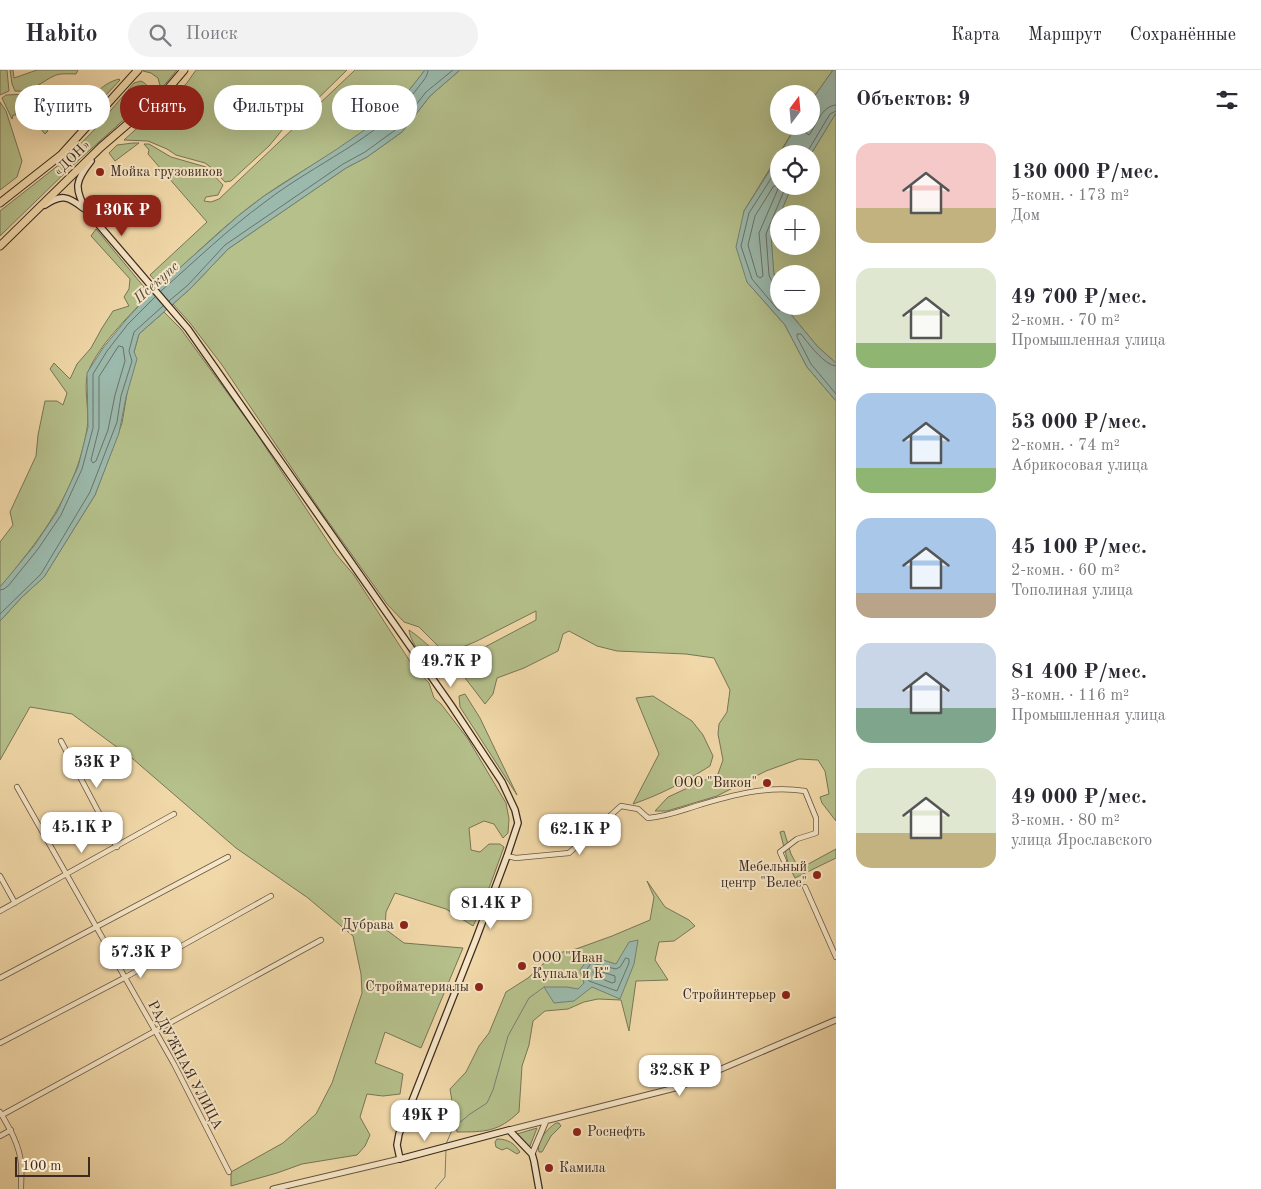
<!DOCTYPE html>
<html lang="ru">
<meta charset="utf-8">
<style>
:root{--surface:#fff;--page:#f2f2f3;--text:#2b2b33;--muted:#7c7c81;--line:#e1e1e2;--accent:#8f2418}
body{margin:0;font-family:"Old Standard TT",serif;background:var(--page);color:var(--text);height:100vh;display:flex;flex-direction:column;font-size:19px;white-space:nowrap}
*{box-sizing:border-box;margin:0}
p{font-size:16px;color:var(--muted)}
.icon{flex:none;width:28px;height:28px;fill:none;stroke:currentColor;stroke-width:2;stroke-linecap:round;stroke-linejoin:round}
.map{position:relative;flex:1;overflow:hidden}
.side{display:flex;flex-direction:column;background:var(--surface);width:425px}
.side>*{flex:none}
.hud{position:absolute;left:15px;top:15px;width:475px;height:45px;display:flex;gap:10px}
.needle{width:32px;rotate:16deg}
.controls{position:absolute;left:770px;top:15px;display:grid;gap:10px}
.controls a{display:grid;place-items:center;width:50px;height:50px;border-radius:50%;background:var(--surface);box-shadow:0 5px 20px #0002;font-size:25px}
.scale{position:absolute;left:15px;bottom:12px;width:75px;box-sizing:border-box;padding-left:5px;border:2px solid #3c2a23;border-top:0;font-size:14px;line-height:18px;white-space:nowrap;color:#3c2a23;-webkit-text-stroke:4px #f6e6c6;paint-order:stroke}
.price{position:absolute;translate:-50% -42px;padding:0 11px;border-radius:10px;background:#fff;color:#222;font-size:16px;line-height:32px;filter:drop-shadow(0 1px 2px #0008)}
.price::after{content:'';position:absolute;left:50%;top:30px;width:15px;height:11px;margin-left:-8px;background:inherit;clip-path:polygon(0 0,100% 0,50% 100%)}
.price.on{background:var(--accent);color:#fff}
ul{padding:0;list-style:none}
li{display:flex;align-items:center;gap:15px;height:125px;padding:0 20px}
li span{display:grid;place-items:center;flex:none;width:140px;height:100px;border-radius:15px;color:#555}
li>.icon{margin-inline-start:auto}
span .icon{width:60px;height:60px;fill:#fffc;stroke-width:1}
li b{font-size:21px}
h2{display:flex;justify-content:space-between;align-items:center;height:60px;padding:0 20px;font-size:21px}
.tag{padding:0 18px;border-radius:22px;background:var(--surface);box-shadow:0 5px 20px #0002;font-size:18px;line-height:45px}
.tag.on{background:var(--accent);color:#fff}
header{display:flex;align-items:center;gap:30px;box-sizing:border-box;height:70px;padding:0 25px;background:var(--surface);border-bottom:1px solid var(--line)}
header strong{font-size:24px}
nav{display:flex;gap:28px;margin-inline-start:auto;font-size:18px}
.search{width:350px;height:45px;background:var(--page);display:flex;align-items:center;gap:12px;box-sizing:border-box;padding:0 18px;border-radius:28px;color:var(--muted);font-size:19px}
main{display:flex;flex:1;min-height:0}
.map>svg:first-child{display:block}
.green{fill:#b5c08b;stroke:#787557}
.water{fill:#9bb9ac;stroke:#758075}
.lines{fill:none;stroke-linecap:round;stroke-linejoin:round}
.shore{stroke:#6c7268;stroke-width:1}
.stream{stroke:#758075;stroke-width:1}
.minor-casing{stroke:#695644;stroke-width:6}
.tertiary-casing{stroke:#695644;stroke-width:7}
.secondary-casing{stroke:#3c2a23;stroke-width:8}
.trunk-casing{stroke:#3c2a23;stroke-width:9}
.minor{stroke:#f6e6c6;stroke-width:4.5}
.tertiary{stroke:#f6e6c6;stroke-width:5}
.secondary{stroke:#f6e6c6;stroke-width:5.5}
.trunk{stroke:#f1d8a8;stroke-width:7}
.poi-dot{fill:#8f2418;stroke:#f6e6c6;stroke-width:2}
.labels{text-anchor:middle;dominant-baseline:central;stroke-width:4;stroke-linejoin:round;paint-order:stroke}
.street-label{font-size:14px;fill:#3c2a23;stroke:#f6e6c6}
.poi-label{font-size:14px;fill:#3c2a23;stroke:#f6e6c6;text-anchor:end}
.water-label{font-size:15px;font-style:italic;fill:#544e45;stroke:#f6e6c6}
</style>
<header>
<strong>Habito</strong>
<div class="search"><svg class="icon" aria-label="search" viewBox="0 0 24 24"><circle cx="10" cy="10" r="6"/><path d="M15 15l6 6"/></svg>Поиск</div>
<nav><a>Карта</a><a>Маршрут</a><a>Сохранённые</a></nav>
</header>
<main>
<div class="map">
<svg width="836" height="1119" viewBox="0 0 836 1119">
<rect width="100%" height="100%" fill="#f1d8a8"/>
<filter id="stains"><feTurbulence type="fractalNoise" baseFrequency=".004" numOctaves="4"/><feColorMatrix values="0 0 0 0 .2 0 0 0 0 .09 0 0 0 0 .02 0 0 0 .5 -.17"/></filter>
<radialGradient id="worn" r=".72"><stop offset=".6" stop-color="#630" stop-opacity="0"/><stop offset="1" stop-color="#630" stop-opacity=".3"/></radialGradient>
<!-- green -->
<path class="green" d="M0,0H7L9,21L0,25Z
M10,0H13L14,8L37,0H78L76,4C70,4 62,3 56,5C42,11 32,23 15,21L12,14Z
M144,0H177L161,19L158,8L151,3L143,1Z
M196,0H347L299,47L283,59L269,76L231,111L225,112L213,99L205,93L176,85L167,79L148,71L124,70L187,13Z
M355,0H425C411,18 397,37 379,51C343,79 301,100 264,126C227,152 193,187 160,216L150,205L207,152L148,84L149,80L144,74H149L171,87L206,97L223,115L218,125L206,127L204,131L211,132L219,129Z
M460,0H833L811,31V24H779V56H796L744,141L747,212L785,255L807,297L836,331V751L822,733L820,727L829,724L825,701L818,690L799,689L766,701L717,726L667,741H655L668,727L718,704L723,690L718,664L719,654L727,642L730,620L714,588L686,584L617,581L597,576L569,561L563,564L558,581L524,598L497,608L493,624L485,634L459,600L466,587L536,550V541L477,571L451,582L441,579L419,557L404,552L387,534L320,440L222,295L190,253L173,234L191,218L228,179L346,98L367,87L402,62L430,26Z
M119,9L120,10L92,40C91,24 104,13 119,9Z
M141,11C149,15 150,19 148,28L71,97L0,166V141L65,90L95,59L134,13Z
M29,24L33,28L35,41L48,61L45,64L32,48L27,49L22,41H15L16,45H13L12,49L2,28L6,25Z
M0,32L6,41L22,91L17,107L0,120Z
M836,43V293L818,277L789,242L786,236H811V204H779V217L774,205L770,165L779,145V176H811V144H779L792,116H811V84Z
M133,73H139L115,91L109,83L117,75Z
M96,159L144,217L147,227C127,248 99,275 88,302C83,316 90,343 87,359C79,408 53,452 22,490C15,499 8,509 0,517V472L13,455L10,442L36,386L38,365L45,331H57L63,335L67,323L50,299L54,293L70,309L77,294L91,278L102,258L113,241L129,236L124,227L129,219L130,209L91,166Z
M164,242L181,259L253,358L336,484L354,505L413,596L429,613L434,628L441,634L468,669L506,733L509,749L508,763L503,768L494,754L484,751L469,758L471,780L480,782L489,774H500L504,777L481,840L473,856L446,839L395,823L386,842L385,859L404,873L463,878L421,978L385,962L375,993L403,1004L400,1024L383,1026L367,1024L360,1047L370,1065L365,1076L357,1085L302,1094L277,1103L231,1116V1102L283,1073L316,1044L332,1013L362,923L361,904L353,866L308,828L236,778L133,689L72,644L30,637L0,690V551L22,527L44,507L95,425L122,353L134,282L139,264Z
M409,560C421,568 447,590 448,604L439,608C430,596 410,574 409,560Z
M465,624L480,648L517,725L460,637L459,626Z
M653,626L692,651L703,665L713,686L710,696C686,711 660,725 633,734L659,684L636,628Z
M784,761L791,784L799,799L836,779V788L795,808L789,796L780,762Z
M647,811L665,837L689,850L695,856L674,871L659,872L655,890L668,910L636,911L629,961L621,930L598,929L584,932L568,939L545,941L533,951L529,975L522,996L519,1042C498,1062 485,1062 457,1062L450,1019L466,1002L479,976L489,963L506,922L528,908L554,884L576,879L612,866L650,850L654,827Z
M556,1053H559L561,1056L551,1066L542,1082H539C536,1071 547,1059 556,1053Z
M537,1058L530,1076H528L517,1064Z
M497,1069C508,1069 514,1073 520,1082L517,1084L507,1078L502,1080L496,1077L495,1072Z"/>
<!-- water -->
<path class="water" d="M425,0H460L430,26L402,62L367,87L346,98L228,179L191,218L139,264L134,282L137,289L126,327L119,363L95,425L44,507L22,527L0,551V517L34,476L57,442L78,397L88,357L87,303L103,278L125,251L147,227L238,146L264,126L337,79L379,50L406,24Z
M833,0H836V43L811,84H780L796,56H811V31Z
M779,86V116H792L771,165L774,205L779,217V236H786L789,242L818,277L836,293V331L807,297L785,255L747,212L736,177L744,141Z
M638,870L634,894L620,929L592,917L574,931L554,933L544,917H567L578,919L584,913L580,900L590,886L616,894L629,872Z"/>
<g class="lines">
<!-- shore -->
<path class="shore" d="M806,56V63L809,65C817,55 821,36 836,35
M806,84L830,44L836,41
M779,96L749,143L741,176L752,209L778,240H781L782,236
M776,116L778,119L759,163L763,206L760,208L757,206L748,175L755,146L773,117Z
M779,216L773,214L769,205L766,164L786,116
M161,221C195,191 228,159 265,132C315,93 377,70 417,19C421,13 428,7 428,0
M169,231L188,215L225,175L343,94L365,82L398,58L426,22L453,0
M119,276L123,277L125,291L115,325L108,360L96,391L93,393L91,390L99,358V307Z
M836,296C824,295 808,273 801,264H797V267L811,294L836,324
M0,520L4,519L9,515L38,479L61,445L82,399L93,358V304L107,281L128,254L155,227
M0,544L41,504L90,422L117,352L121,326L132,291L129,281L134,262L163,236
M626,888L629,889V893L617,921L589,911L586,901L591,893L616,899L620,897Z
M596,900L615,906V912L612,913L595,906L593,902Z"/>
<!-- stream -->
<path class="stream" d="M446,1074L453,1058L470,1044L487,1033L493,1020L508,966L529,928L544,917
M435,1119L445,1107L446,1080"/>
<defs>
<path id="minor" d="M61,671L117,777
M17,717L174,994L229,1102
M507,786L516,788L569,783L621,736L638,739L648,748C665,747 680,741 696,736C732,725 768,715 805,721L816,748V763L797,769L780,782L784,791
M0,806L15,833
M805,817L836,887
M0,841L174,744
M0,908L228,787
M0,973L126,907L271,826
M0,1042C9,1057 20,1076 21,1094C22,1102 21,1111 21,1119
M2,1045L321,870
M0,1066L11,1060"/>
<path id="tertiary" d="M509,1060L679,1017L836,950
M532,1084L546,1051
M273,1119L400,1089"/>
<path id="secondary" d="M91,91C75,111 74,118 86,140L188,259L451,635L502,712L515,740L518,753L507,786L476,869L399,1064L397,1075L400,1089L509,1060L532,1084L534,1091L539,1119
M45,135C61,124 68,126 83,138"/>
<path id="trunk" d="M0,133L61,85L138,0
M0,176L101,77L167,20L184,0"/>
</defs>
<!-- minor casing -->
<use href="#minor" class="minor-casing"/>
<!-- tertiary casing -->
<use href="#tertiary" class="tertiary-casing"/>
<!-- secondary casing -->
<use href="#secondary" class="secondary-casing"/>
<!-- trunk casing -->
<use href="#trunk" class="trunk-casing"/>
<!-- minor -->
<use href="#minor" class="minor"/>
<!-- tertiary -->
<use href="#tertiary" class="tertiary"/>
<!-- secondary -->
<use href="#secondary" class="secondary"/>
<!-- trunk -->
<use href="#trunk" class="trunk"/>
</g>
<!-- markers -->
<g class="poi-dot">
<circle cx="100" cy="102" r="5"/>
<circle cx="767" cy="713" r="5"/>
<circle cx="817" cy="805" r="5"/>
<circle cx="404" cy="855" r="5"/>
<circle cx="522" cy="896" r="5"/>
<circle cx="479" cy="917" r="5"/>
<circle cx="786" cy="925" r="5"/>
<circle cx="577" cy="1062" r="5"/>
<circle cx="549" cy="1098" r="5"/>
</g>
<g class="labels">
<!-- street labels -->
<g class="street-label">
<text transform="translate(72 88) rotate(-44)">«ДОН»</text>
<text transform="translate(185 995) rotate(62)">РАДУЖНАЯ УЛИЦА</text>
</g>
<!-- poi labels -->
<g class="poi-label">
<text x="110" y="102" text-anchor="start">Мойка грузовиков</text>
<text x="757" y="713">ООО "Викон"</text>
<text x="807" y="797">Мебельный<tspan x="807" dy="16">центр "Велес"</tspan></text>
<text x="394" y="855">Дубрава</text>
<text x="532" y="888" text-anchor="start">ООО "Иван<tspan x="532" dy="16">Купала и К"</tspan></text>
<text x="469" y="917">Стройматериалы</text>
<text x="776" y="925">Стройинтерьер</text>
<text x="587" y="1062" text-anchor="start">Роснефть</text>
<text x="559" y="1098" text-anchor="start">Камила</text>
</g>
<!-- water labels -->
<g class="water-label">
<text transform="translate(157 213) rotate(-42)">Псекупс</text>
</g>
</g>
<rect width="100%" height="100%" filter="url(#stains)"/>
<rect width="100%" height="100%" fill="url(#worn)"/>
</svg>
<div class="controls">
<a><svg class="needle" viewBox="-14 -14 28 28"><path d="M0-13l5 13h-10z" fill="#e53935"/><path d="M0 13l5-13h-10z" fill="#7c7c81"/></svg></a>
<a><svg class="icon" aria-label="locate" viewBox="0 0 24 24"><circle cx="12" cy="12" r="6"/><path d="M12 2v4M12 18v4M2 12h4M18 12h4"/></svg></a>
<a>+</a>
<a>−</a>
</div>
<div class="scale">100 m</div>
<b class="price on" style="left:122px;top:167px">130K ₽</b>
<b class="price" style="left:451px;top:618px">49.7K ₽</b>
<b class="price" style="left:97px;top:719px">53K ₽</b>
<b class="price" style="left:82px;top:784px">45.1K ₽</b>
<b class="price" style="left:580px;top:786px">62.1K ₽</b>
<b class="price" style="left:491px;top:860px">81.4K ₽</b>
<b class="price" style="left:141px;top:909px">57.3K ₽</b>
<b class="price" style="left:680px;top:1027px">32.8K ₽</b>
<b class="price" style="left:425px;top:1072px">49K ₽</b>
<div class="hud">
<a class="tag">Купить</a>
<a class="tag on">Снять</a>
<a class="tag">Фильтры</a>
<a class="tag">Новое</a>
</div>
</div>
<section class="side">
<h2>Объектов: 9<svg class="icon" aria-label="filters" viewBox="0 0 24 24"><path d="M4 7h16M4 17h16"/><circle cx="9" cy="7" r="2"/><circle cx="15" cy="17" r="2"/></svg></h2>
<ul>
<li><span style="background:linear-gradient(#f6c9c9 65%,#c2b280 0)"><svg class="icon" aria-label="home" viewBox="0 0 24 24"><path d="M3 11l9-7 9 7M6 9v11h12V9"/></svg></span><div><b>130 000 ₽/мес.</b><p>5-комн. · 173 m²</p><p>Дом</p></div></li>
<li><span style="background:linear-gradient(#dfe7d0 75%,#8fb573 0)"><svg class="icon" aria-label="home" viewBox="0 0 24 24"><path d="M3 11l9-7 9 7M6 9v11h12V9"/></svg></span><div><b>49 700 ₽/мес.</b><p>2-комн. · 70 m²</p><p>Промышленная улица</p></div></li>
<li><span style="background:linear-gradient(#a9c7e8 75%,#8fb573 0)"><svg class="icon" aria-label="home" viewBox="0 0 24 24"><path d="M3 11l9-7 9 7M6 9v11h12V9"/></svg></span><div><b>53 000 ₽/мес.</b><p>2-комн. · 74 m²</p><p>Абрикосовая улица</p></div></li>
<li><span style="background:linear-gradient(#a9c7e8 75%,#b9a48a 0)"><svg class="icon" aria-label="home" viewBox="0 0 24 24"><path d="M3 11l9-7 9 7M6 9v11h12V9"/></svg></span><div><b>45 100 ₽/мес.</b><p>2-комн. · 60 m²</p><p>Тополиная улица</p></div></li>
<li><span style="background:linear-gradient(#c9d6e8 65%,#7fa58c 0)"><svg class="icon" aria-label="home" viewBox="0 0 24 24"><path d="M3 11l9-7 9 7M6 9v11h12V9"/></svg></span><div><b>81 400 ₽/мес.</b><p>3-комн. · 116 m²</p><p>Промышленная улица</p></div></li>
<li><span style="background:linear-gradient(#dfe7d0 65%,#c2b280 0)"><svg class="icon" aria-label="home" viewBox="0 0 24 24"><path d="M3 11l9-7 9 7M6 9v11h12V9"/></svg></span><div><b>49 000 ₽/мес.</b><p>3-комн. · 80 m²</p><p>улица Ярославского</p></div></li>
</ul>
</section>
</main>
